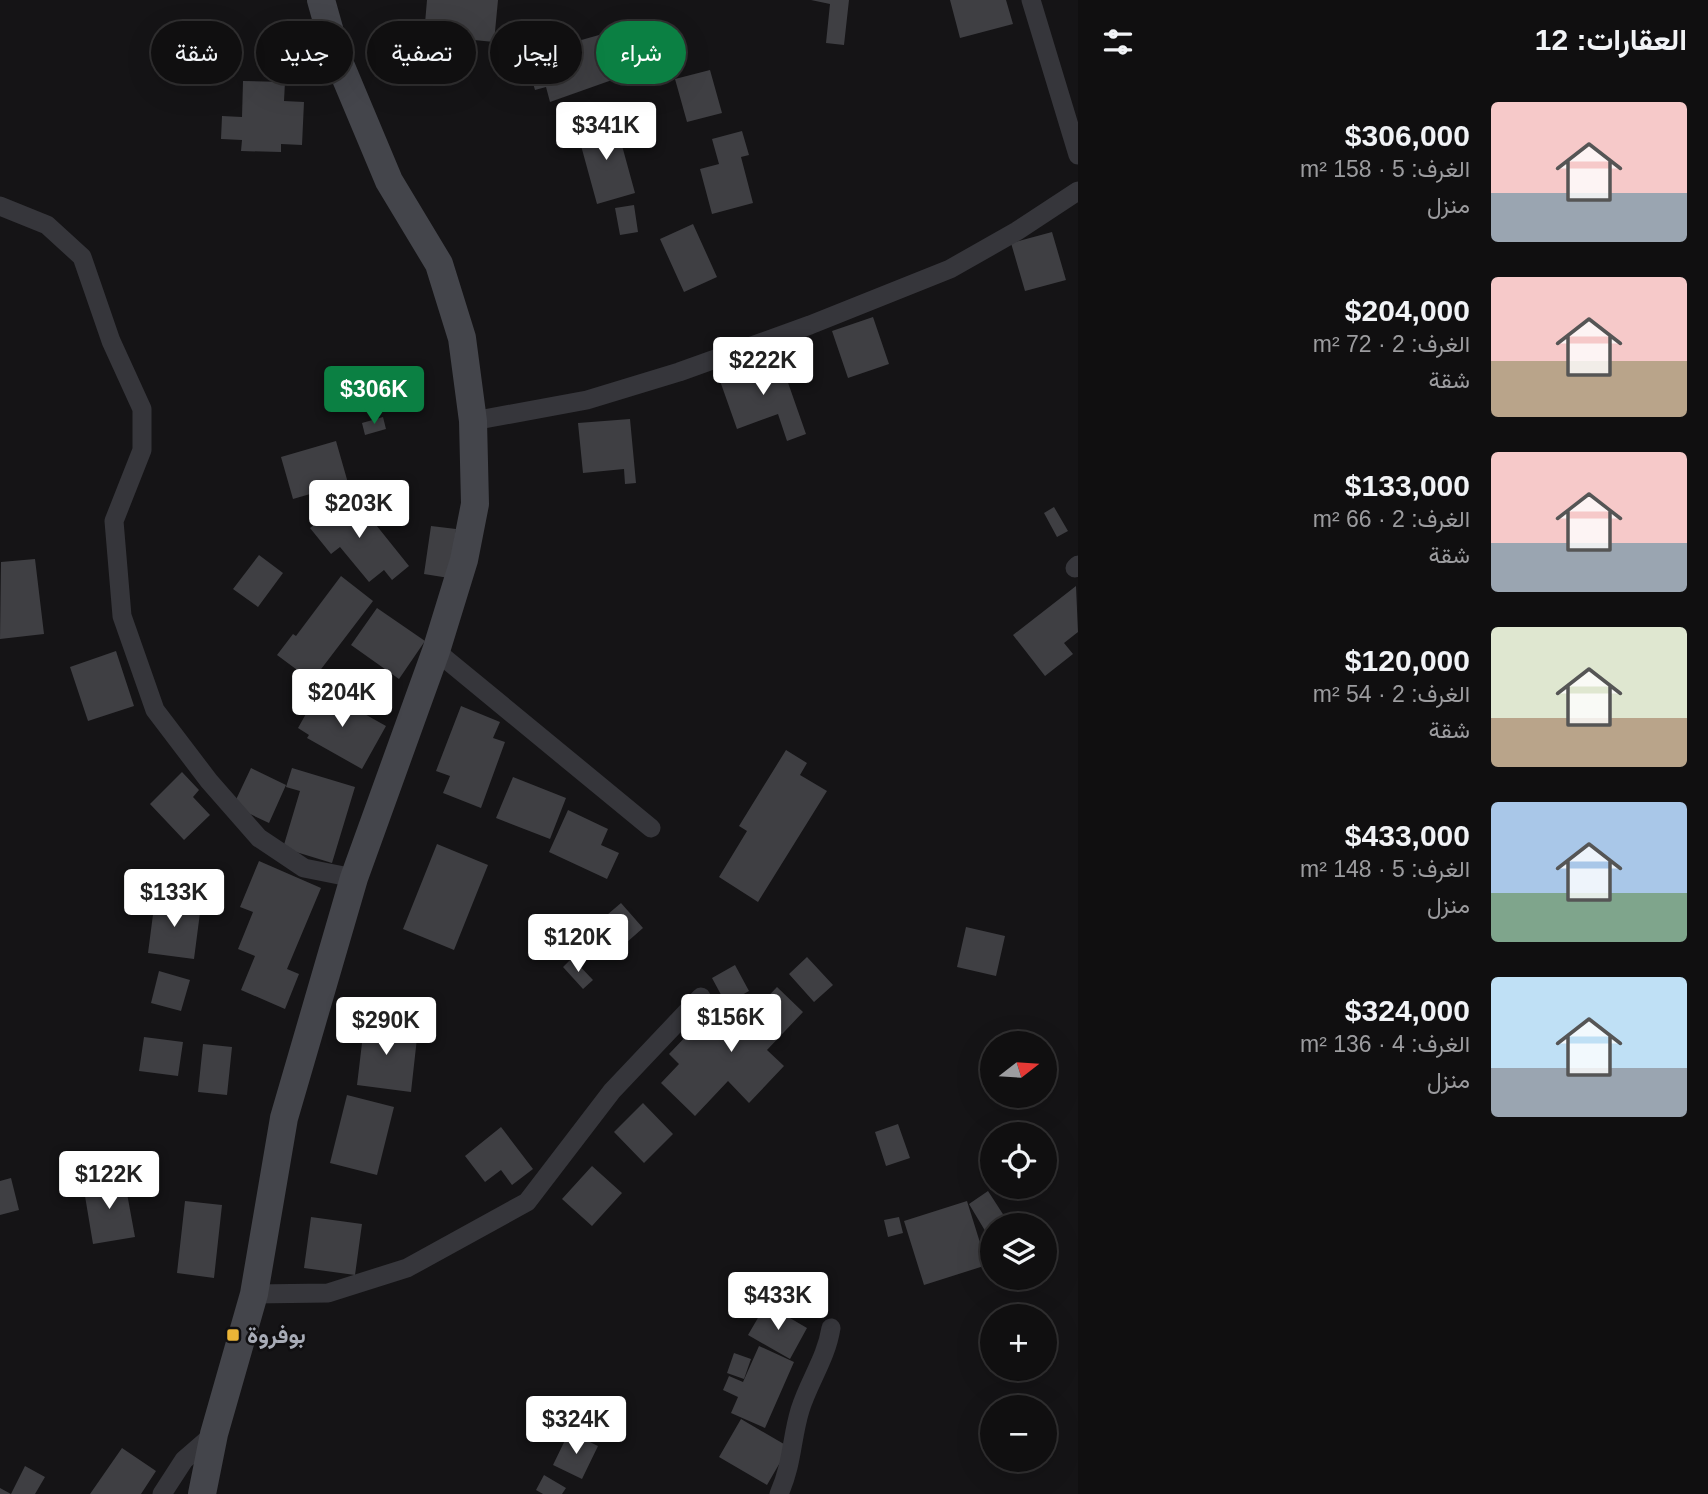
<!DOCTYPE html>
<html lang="ar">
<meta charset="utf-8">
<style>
:root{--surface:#100f10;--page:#1e1d1e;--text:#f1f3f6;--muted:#9c9c9f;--line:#302f30;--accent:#0b8043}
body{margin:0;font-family:Arial,Vazirmatn,sans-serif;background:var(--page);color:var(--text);direction:rtl;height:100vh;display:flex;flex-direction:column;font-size:26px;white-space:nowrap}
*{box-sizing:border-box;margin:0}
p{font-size:23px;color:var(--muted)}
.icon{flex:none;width:38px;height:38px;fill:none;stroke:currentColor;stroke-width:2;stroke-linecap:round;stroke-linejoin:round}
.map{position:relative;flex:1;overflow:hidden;direction:ltr}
.side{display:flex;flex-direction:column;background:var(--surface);width:630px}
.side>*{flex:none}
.banner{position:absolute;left:21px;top:21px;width:665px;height:63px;direction:rtl;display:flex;gap:14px}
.needle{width:46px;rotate:73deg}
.buttons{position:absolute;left:980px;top:1031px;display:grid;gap:14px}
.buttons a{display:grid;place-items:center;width:77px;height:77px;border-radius:50%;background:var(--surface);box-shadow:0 7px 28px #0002,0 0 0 2px var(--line);font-size:35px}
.price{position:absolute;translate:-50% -60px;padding:0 16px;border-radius:7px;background:#fff;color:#222;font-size:23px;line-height:46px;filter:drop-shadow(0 2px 4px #0008)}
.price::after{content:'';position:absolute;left:50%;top:42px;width:21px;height:16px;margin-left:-10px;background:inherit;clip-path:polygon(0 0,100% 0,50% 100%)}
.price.selected{background:var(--accent);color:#fff}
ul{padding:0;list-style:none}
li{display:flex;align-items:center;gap:21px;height:175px;padding:0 21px}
li span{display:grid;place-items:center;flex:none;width:196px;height:140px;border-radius:7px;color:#555}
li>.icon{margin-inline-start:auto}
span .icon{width:84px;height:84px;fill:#fffc;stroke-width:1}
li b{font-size:30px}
h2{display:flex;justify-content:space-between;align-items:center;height:84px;padding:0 21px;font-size:30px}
.pill{padding:0 24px;border-radius:32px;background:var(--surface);box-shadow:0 7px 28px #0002,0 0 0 2px var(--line);font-size:24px;line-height:63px}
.pill.selected{background:var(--accent);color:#fff}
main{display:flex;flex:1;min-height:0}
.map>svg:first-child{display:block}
.building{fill:#3f3f43}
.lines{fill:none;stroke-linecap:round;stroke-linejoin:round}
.minor{stroke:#36363b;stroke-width:19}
.secondary{stroke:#44454b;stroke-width:28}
.poi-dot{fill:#ebb537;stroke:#100f11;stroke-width:2.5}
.labels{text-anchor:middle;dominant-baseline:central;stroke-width:5;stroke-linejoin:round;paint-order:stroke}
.poi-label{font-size:23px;font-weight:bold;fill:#a7abb6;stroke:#100f11;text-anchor:start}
</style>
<main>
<section class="side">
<h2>العقارات: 12<svg class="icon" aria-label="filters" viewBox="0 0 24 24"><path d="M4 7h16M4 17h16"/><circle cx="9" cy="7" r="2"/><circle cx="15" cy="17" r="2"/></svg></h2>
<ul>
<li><span style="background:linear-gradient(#f6c9c9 65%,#9aa5b1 0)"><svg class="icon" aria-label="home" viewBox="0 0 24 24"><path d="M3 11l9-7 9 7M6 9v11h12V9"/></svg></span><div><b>$306,000</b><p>الغرف: 5 · 158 m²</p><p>منزل</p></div></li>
<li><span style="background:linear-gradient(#f6c9c9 60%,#b9a48a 0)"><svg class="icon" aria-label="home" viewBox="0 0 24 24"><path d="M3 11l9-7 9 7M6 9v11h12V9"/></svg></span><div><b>$204,000</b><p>الغرف: 2 · 72 m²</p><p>شقة</p></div></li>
<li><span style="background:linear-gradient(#f6c9c9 65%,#9aa5b1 0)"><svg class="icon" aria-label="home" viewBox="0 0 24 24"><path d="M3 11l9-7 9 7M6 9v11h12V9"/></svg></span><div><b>$133,000</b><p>الغرف: 2 · 66 m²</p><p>شقة</p></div></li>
<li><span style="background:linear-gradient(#dfe7d0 65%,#b9a48a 0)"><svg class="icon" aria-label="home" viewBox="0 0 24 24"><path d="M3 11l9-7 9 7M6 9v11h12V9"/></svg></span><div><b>$120,000</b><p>الغرف: 2 · 54 m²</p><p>شقة</p></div></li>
<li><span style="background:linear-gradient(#a9c7e8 65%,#7fa58c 0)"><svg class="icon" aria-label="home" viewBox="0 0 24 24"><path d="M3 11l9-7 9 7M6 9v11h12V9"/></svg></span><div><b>$433,000</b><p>الغرف: 5 · 148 m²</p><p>منزل</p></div></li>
<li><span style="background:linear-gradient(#bfe0f5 65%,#9aa5b1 0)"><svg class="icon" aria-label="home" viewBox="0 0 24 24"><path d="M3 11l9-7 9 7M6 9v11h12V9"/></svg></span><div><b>$324,000</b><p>الغرف: 4 · 136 m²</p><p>منزل</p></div></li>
</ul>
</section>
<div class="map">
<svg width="1078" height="1494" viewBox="0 0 1078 1494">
<rect width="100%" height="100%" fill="#151416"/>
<!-- building -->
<path class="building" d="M427,0H498L494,42L424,35Z
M811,0H849L844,45L826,43L830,4Z
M950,0H1006L1013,24L960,38Z
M599,35L612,80L550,102L546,87L535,90L525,56Z
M710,70L722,113L687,122L675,79Z
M243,81L285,82L284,101L304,102L302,145L281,144V152L241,151L242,140L221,139L222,116L242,117Z
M615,120L635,193L597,204L577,131Z
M742,131L749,155L741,157L753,203L712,214L700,169L719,164L712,139Z
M634,205L638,232L620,235L615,208Z
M693,224L717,277L684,292L660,239Z
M1052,232L1066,280L1025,291L1011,243Z
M873,317L889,364L848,378L832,331Z
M779,357L806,434L787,441L778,414L737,429L719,378Z
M383,417L386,429L365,435L362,423Z
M630,419L636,483L625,484L624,469L583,473L578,423Z
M336,441L348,483L293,499L281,457Z
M352,495L409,566L392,580L384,570L369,582L340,547L331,554L310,528Z
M1054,507L1068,531L1057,537L1044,513Z
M431,526L456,529L449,578L424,574Z
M259,555L283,573L258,607L233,589Z
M35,559L44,634L0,639L1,562Z
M341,576L373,601L312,681L277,655L293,634L296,636Z
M1076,586L1078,632L1064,643L1073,654L1045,676L1013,635Z
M377,608L425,641L399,679L351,645Z
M116,651L134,706L88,721L70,667Z
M320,689L386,726L362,769L307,738L309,735L298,728Z
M461,706L500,722L493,738L505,742L481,808L443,793L450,776L436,771Z
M786,750L807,763L800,775L827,791L758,902L719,877L747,831L739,826Z
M251,768L286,785L269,823L233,806Z
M292,768L355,787L332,863L283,848L300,791L286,787Z
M182,772L199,790L193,797L210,815L184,840L150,804Z
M513,777L566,798L550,839L496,818Z
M568,810L608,829L601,845L619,853L607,879L549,852Z
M437,844L488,865L454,950L403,929Z
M259,861L321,888L287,969L299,974L285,1009L241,990L255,956L238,949L253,912L240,907Z
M155,899L201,905L194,959L148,953Z
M621,903L643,928L609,958L587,932Z
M966,927L1005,936L996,976L957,967Z
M807,957L833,985L814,1002L789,974Z
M572,958L593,980L583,989L563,967Z
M735,965L749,991L726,1004L712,978Z
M159,971L190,980L181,1011L151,1003Z
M777,987L803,1012L767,1050L784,1066L749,1103L728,1081L695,1116L661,1083L679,1064L669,1054L690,1032L697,1038L724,1010L740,1026Z
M365,1018L394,1021L392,1035L417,1038L411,1092L357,1085Z
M144,1037L183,1042L178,1076L139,1071Z
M203,1044L232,1047L227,1095L198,1092Z
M347,1095L394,1107L377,1175L330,1163Z
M643,1103L673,1134L644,1163L614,1132Z
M898,1124L910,1158L886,1166L875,1132Z
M501,1127L533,1169L512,1185L501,1170L485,1182L465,1156Z
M592,1166L622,1193L592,1226L562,1199Z
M124,1177L135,1237L93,1244L83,1184Z
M11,1178L19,1210L0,1215V1181Z
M988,1191L1010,1225H992L990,1239L969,1204Z
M185,1201L222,1205L214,1278L177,1273Z
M967,1201L987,1265L924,1285L904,1221Z
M311,1217L362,1224L355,1275L304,1268Z
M899,1217L903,1233L888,1237L884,1220Z
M766,1304L807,1328L790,1359L748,1335Z
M759,1346L794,1362L765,1428L731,1413L738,1397L723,1390L729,1376L743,1382Z
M734,1353L751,1359L744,1379L727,1373Z
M741,1419L789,1447L767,1485L719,1457Z
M569,1432L598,1446L582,1479L553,1465Z
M122,1448L156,1471L141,1494H90Z
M25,1466L45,1477L35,1494H0V1488L11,1494Z
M544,1475L566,1488L562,1494H543L536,1490Z"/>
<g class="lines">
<!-- minor -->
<path class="minor" d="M1031,0L1078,155
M0,206L47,225L82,257L111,341L142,409V450L114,521L122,616L155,710L209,781L259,838L304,868L354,878
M473,421L587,400L679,372L810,325L950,269L1017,231L1078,191
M1075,568L1078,565
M436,651L651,828
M254,1294L328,1293L407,1268L527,1202L612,1091L701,997
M162,1494L184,1460L214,1434
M779,1494C793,1462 791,1440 800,1410C809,1381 826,1359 831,1328"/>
<!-- secondary -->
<path class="secondary" d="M202,1494L214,1434L254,1294L284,1118L354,878L436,651L464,560L475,504L473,421L462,338L439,264L389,181L337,57L321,0"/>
</g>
<!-- markers -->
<rect class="poi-dot" x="226" y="1328" width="14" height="14" rx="3.5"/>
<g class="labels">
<!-- poi labels -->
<g class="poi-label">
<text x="247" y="1335">بوفروة</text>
</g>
</g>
</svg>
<div class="buttons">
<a><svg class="needle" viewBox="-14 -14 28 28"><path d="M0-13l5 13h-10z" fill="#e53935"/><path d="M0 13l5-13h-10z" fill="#9c9c9f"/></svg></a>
<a><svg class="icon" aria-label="locate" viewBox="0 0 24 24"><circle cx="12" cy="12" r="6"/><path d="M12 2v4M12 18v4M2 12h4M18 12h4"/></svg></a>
<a><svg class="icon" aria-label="layers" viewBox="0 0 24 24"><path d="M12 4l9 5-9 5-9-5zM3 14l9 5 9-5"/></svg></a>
<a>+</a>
<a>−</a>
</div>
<b class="price" style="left:606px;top:162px">$341K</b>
<b class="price" style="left:763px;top:397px">$222K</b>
<b class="price selected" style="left:374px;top:426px">$306K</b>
<b class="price" style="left:359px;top:540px">$203K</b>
<b class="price" style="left:342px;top:729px">$204K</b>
<b class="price" style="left:174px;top:929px">$133K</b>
<b class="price" style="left:578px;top:974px">$120K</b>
<b class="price" style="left:731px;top:1054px">$156K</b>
<b class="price" style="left:386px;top:1057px">$290K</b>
<b class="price" style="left:109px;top:1211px">$122K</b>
<b class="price" style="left:778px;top:1332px">$433K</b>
<b class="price" style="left:576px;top:1456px">$324K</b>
<div class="banner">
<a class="pill selected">شراء</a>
<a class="pill">إيجار</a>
<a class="pill">تصفية</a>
<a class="pill">جديد</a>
<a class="pill">شقة</a>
</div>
</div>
</main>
